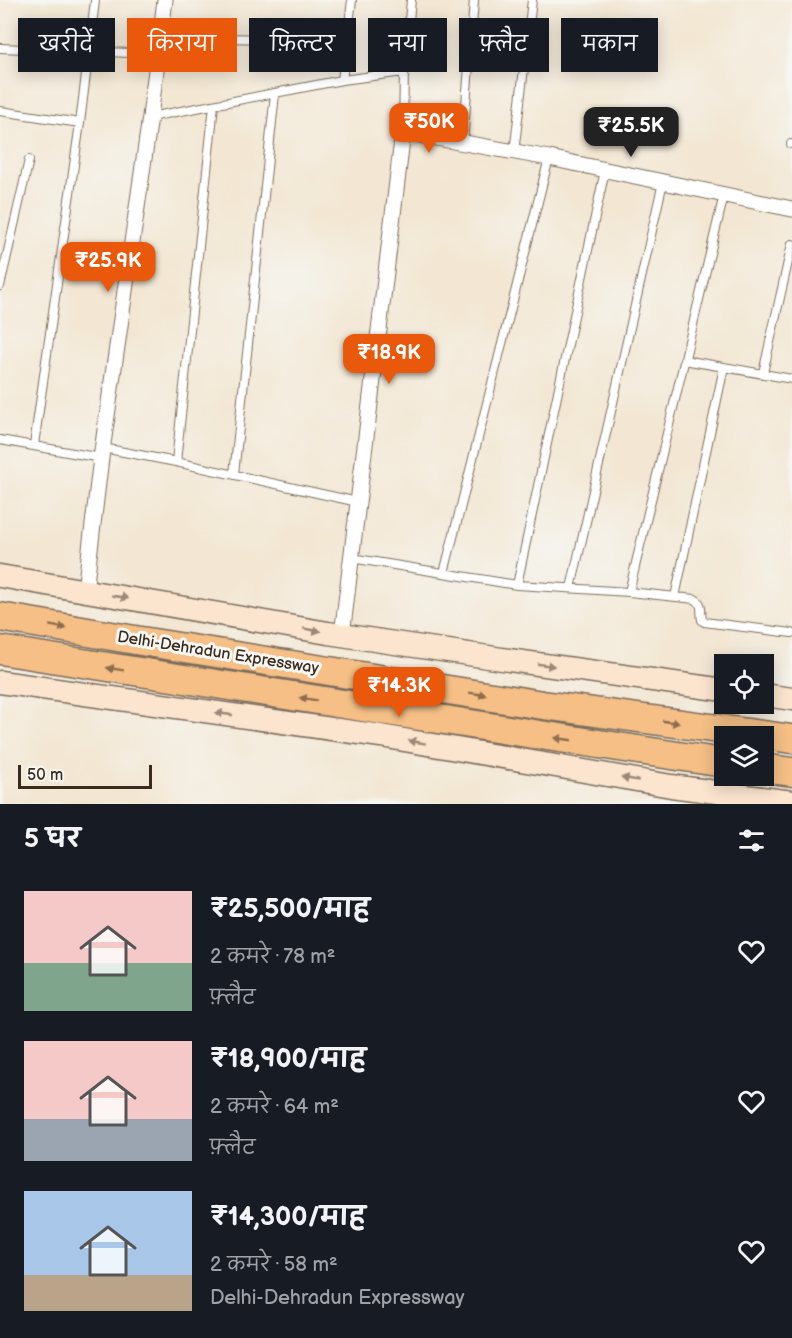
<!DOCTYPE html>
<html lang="hi">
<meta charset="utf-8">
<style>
:root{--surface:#171b24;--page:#242831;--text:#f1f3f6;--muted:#9ea1a6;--accent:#ea580c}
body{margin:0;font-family:"Balsamiq Sans","Playpen Sans Deva",sans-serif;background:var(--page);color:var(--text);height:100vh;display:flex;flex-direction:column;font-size:22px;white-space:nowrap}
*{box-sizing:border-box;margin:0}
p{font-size:20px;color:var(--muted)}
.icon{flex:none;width:33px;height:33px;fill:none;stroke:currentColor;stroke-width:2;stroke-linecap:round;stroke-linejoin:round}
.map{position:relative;height:804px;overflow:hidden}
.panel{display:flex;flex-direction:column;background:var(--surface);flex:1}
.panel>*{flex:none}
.banner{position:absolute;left:18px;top:18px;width:756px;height:54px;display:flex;gap:12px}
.tools{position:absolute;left:714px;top:654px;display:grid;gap:12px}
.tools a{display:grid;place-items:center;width:60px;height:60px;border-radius:0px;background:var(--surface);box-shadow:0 3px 15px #0003;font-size:30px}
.scale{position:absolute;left:18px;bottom:15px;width:134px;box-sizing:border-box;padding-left:6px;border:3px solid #3b2a1e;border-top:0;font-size:16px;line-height:21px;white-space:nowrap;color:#3b2a1e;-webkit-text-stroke:4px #f6f6f2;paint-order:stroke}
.price{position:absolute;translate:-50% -51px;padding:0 14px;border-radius:12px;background:var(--accent);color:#fff;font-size:20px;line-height:39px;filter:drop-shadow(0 2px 3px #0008)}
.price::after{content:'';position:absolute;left:50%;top:36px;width:18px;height:14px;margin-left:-9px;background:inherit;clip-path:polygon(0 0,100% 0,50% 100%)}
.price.on{background:#222;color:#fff}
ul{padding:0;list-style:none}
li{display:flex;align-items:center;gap:18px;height:150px;padding:0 24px}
li span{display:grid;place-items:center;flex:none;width:168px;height:120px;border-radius:0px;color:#555}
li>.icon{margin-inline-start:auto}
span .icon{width:72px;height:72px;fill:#fffc;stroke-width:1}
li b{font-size:26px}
h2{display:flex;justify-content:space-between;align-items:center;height:72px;padding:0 24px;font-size:26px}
.tag{padding:0 21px;border-radius:0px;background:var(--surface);box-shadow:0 3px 15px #0003;font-size:21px;line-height:54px}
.tag.on{background:var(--accent);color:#fff}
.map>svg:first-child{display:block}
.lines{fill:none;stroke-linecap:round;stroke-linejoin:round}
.lane-casing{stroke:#7b6c5d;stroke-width:10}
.street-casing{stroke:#7b6c5d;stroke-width:17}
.secondary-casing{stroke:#7b6c5d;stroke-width:25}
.highway-casing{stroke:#7b6c5d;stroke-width:31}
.lane{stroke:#fff;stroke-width:8}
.street{stroke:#fff;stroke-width:15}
.secondary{stroke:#fbe5cf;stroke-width:22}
.highway{stroke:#f5bf86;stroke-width:28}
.oneway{fill:#9b8876}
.oneway2{fill:#8f6d4d}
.labels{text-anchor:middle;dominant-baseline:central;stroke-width:6;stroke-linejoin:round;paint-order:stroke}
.street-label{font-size:16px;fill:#3b2a1e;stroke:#f6f6f2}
</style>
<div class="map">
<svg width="792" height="804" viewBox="0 0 792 804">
<rect width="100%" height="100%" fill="#f6f6f2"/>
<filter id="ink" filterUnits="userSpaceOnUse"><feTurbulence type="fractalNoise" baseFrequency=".0167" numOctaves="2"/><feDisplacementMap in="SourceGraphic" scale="12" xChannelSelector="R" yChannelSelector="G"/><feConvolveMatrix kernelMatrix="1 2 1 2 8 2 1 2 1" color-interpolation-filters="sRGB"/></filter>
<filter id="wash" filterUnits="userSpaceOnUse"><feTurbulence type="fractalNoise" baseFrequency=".008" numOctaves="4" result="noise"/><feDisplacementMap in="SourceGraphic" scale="24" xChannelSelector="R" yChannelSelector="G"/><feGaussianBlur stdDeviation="1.35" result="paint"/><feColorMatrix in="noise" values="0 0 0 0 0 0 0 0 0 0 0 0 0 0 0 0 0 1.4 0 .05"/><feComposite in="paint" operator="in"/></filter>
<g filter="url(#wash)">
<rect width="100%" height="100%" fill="#f3e7d3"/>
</g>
<g filter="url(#ink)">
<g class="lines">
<defs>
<path id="lane" d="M160,37L347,40
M0,48L157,54
M342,80L352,0
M0,111L80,123
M150,117L342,80L404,72
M403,132L404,72L411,0
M463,144L474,0
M791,144H792
M514,153L532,0
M0,286L29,160
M684,360L792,379
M763,373L792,244
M0,440L101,458
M34,445L80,123L95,1
M103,448L176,462L358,502
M176,462L214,105
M234,474L275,94
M351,558L517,585L629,592L695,599C704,604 700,612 702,620L704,622L792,633
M444,573L549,158
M517,585L605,170
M571,588L663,182
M629,592L724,195
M675,597L724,367"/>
<path id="street" d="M85,591L101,458L150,117L165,0
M342,635L403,132L549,158L792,209"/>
<path id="secondary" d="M0,576L328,633L495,658L724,690
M0,682L381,736L671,786L792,802
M764,695L792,699"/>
<path id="highway" d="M0,617L141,641L543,705L792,739
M0,650L540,735L724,763
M764,768L792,772"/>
</defs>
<!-- lane casing -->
<use href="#lane" class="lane-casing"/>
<!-- street casing -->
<use href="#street" class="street-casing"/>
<!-- secondary casing -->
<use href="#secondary" class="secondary-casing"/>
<!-- highway casing -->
<use href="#highway" class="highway-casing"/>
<!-- lane -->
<use href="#lane" class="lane"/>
<!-- street -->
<use href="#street" class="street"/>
<!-- secondary -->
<use href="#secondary" class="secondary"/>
<!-- highway -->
<use href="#highway" class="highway"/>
</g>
<!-- one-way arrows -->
<defs><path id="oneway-solid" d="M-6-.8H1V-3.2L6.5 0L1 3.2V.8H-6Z" transform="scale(1.5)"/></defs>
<g class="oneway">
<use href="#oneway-solid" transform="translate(120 597) rotate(10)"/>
<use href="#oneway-solid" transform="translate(312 630) rotate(10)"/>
<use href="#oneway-solid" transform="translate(546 665) rotate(8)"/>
<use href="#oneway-solid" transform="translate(224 714) rotate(-172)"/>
<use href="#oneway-solid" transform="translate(417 742) rotate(-170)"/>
<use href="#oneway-solid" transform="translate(630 779) rotate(-170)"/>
</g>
<g class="oneway2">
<use href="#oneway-solid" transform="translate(58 627) rotate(10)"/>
<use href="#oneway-solid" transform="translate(115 669) rotate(-171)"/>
<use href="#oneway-solid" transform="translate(478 694) rotate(9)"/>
<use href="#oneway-solid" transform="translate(308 699) rotate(-171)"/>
<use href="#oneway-solid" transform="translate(671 722) rotate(8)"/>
<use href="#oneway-solid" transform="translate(563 739) rotate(-172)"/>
</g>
</g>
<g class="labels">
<!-- street labels -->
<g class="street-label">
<text transform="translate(218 653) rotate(9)">Delhi-Dehradun Expressway</text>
</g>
</g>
</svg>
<div class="tools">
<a><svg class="icon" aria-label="locate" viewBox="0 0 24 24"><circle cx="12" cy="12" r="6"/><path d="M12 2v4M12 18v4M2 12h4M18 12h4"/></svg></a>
<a><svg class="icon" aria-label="layers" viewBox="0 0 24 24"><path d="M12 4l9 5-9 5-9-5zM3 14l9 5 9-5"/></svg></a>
</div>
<div class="scale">50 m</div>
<b class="price" style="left:429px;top:154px">₹50K</b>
<b class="price on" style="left:631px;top:158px">₹25.5K</b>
<b class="price" style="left:108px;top:293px">₹25.9K</b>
<b class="price" style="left:389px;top:385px">₹18.9K</b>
<b class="price" style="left:399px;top:718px">₹14.3K</b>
<div class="banner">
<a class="tag">खरीदें</a>
<a class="tag on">किराया</a>
<a class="tag">फ़िल्टर</a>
<a class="tag">नया</a>
<a class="tag">फ़्लैट</a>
<a class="tag">मकान</a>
</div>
</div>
<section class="panel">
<h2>5 घर<svg class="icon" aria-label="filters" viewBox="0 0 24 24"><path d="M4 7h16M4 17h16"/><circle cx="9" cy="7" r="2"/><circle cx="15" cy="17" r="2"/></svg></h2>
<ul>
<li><span style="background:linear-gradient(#f6c9c9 60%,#7fa58c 0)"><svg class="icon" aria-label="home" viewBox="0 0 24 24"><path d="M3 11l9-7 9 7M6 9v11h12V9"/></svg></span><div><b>₹25,500/माह</b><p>2 कमरे · 78 m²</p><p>फ़्लैट</p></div><svg class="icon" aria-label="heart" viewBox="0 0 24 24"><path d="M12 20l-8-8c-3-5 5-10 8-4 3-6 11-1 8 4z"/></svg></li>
<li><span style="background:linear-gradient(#f6c9c9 65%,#9aa5b1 0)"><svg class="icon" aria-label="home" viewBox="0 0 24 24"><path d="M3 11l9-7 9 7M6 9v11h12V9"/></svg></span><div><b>₹18,900/माह</b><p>2 कमरे · 64 m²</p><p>फ़्लैट</p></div><svg class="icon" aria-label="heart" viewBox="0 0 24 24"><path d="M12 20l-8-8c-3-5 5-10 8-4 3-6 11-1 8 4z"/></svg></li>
<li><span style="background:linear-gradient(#a9c7e8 70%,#b9a48a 0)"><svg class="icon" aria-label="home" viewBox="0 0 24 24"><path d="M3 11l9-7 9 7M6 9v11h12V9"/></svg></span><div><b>₹14,300/माह</b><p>2 कमरे · 58 m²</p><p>Delhi-Dehradun Expressway</p></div><svg class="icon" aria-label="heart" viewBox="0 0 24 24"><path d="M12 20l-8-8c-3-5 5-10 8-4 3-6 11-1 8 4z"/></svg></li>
</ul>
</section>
